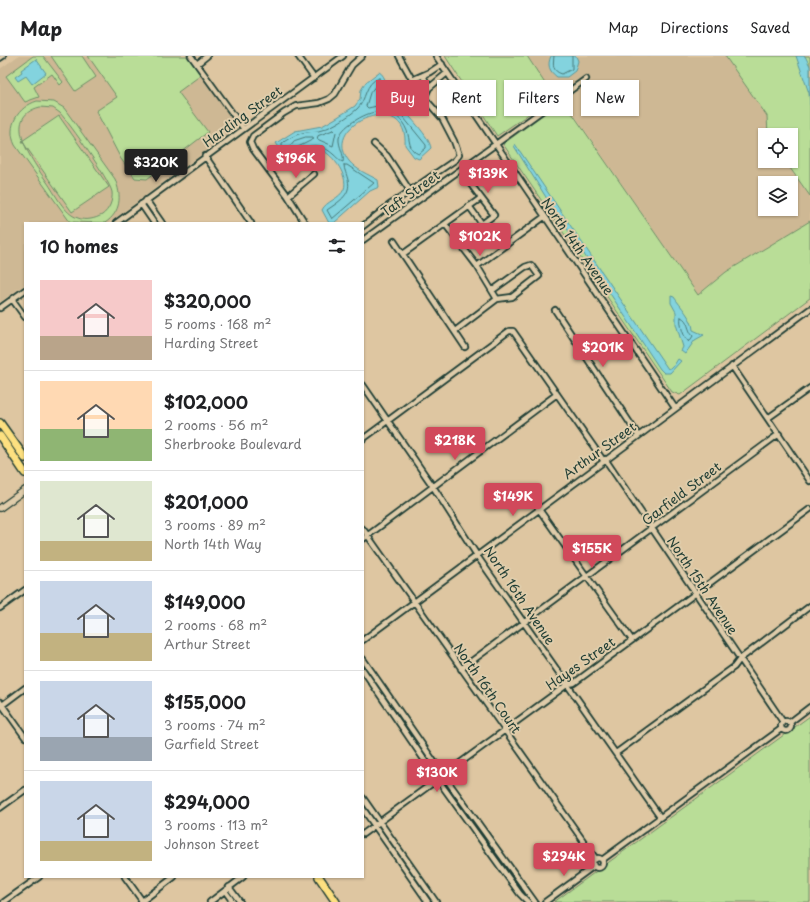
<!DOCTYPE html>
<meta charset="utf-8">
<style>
:root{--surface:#fff;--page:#f6f6f6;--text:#202124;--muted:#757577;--line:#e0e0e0;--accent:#d1495b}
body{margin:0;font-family:"Playpen Sans",sans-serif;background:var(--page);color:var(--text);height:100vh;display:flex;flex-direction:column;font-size:15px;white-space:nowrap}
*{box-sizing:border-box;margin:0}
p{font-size:13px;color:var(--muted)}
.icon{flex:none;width:22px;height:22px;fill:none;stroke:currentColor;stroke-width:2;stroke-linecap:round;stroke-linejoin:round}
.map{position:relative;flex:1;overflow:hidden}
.details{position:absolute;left:24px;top:166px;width:340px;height:656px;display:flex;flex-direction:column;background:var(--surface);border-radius:0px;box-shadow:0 1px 3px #0004}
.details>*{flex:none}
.guide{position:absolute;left:376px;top:24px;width:374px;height:36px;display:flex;gap:8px}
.controls{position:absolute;left:758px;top:72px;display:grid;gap:8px}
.controls a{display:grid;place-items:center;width:40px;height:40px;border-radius:0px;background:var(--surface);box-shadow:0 1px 3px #0004;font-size:20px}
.price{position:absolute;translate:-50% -34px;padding:0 9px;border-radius:4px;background:var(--accent);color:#fff;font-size:13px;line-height:26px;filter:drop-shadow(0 1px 2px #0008)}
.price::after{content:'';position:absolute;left:50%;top:24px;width:12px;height:9px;margin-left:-6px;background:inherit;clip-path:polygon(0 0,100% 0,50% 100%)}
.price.active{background:#222;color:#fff}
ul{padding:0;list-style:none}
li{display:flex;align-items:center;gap:12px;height:100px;padding:0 16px}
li+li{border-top:1px solid var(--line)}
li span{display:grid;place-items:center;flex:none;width:112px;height:80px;border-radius:0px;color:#555}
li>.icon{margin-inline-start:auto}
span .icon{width:48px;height:48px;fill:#fffc;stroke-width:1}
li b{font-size:17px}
h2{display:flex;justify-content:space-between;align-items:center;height:48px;padding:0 16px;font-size:17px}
.chip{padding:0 14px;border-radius:0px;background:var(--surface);box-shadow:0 1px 3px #0004;font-size:14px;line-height:36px}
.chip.active{background:var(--accent);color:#fff}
header{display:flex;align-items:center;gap:24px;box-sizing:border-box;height:56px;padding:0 20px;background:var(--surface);border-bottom:1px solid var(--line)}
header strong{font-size:19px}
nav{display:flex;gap:22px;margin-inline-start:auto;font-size:14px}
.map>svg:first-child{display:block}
.built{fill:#ceb894;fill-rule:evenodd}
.green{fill:#b9dd97;stroke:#6c8d66;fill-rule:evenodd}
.water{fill:#83d3de;stroke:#5b979a}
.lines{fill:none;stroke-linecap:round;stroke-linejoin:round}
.shore{stroke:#477978;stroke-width:1}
.minor-casing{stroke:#1f3d34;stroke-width:8}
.tertiary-casing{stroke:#1f3d34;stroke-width:8}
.primary-casing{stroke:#1f3d34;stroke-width:10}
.minor{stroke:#dfccaa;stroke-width:4.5}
.tertiary{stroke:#dfccaa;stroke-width:5.5}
.primary{stroke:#fde080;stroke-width:7}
.labels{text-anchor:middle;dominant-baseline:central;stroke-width:4;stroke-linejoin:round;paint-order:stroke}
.street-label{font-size:13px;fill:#1f3d34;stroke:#dfccaa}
</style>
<header>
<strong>Map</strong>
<nav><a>Map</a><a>Directions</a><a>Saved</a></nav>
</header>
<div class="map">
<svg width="810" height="846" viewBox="0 0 810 846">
<rect width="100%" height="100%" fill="#dec6a1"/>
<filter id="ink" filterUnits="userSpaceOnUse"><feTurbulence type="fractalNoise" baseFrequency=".025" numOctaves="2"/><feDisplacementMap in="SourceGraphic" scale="8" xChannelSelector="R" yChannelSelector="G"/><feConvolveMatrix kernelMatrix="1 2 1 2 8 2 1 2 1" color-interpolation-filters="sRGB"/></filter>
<g filter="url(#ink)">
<!-- built -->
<path class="built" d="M18,0H187L238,71L108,167H25V228L0,246V13Z
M527,0H725L767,60L768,79H765V105H785L810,140V165L726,216L698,239L554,29H546ZM765,127H791V153H765Z"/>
<!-- green -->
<path class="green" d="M33,0H43L63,26L60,29L52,18L34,31L39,41L25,46L6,20Z
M51,0H82L96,21L75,35Z
M88,0H187L201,19L178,36L208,76L147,123L135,122L121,103L96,55L117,41Z
M445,0H527L546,29H554L559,37L497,80Z
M725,0H809L810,2V140L785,105H791V79H768L767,60Z
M563,44L698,239L726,216L810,165V242L680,339L672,336L503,88Z
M37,45L54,46L64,52L115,123C122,140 121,156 105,167L70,166L15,89C6,70 18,51 37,45ZM40,51L53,52L60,57C70,68 109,123 112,136C113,145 109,154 102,159C95,163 85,165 78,162C64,158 55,137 47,126C33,106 0,61 40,51Z
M59,60L109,131L72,156L22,85Z
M810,660V846H554Z"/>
<!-- water -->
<path class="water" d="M551,0H576L578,5L575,15L567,21H557C549,15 547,9 551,0Z
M796,0H805L810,10V49L809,37Z
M36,3L46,17L32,28L26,20L18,25L15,21L22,16L21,14Z
M379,16C386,19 387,34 392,40C401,53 429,78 431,92L419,103L414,101L405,89C409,33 319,67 349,105C356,114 368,118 378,124L379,131L370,135L334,167H329L322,154C326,145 340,143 344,133C349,120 331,94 317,93C306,93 298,102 290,108L276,87L295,75L322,70L336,62L355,50L360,43L361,34L366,26Z
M515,88L668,313L673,311L678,303L681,305L670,317H664L660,313L556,156L551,159L545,149L549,146L514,90Z
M671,240L674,241C680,250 693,263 693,274L704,279L695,284L685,298L681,295L683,291L676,268V256L671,247Z"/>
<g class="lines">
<!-- shore -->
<path class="shore" d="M554,0C553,9 552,15 562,18L572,13V0
M379,22L386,40L426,89V92L419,98C408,95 410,83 407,75C397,50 375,52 356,64C349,68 341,74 339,82C338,90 345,99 343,106C339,105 337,101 333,98C318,85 307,88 292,101H289L282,90V87C290,82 298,77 307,76C313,75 317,76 322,74C334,70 348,61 357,53C367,44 364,27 379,22Z
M375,31H378L386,48L368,52L366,50L370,37Z
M334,74L336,76L333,90L317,83L318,80Z
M306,81H313L314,83L292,94L289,91L294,85Z
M344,109H347L374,127L332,163L327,154C337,147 352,139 348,124C347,119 344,114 344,109Z
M681,261C689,264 687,274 693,280L689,286C684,283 679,267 681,261Z"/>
<defs>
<path id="minor" d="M191,0L243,72
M298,0L314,22
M436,0L675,352
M0,2L3,0
M197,8L207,0
M423,19L426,26L431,30
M412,24L430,16L442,8
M424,42L429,32L447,17
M374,88L387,100L410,135
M205,100L251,167
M288,140L314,118
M146,144L162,167
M141,148L154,167
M469,150L482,168L494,159L469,126
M116,167L343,0
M305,167L288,140L253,93L250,86L253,80L284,57L296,50L319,47L329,43L335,38L352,9L362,0
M445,168L477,210L497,243
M363,170L391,148L455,104L459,99L454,85L442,62L419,36L399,0
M363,184L586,23
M394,185L465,291
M403,198L481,142
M477,210L544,161
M493,234L525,211L531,209L539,220L512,241L497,243
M12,243L25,261
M0,252L25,234
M555,254L638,379
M455,275L497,243
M732,310L810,425
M363,329L434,432L480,504L660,761
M768,362L810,332
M363,383L509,275H513L603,404
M605,403L783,666
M538,452L632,584
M363,473L596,803
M363,483L557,338
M0,552L25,534
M363,584L810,253
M363,603L444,720L535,846
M461,613L779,378
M363,614L438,724L520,838L528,846
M0,646L25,681
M1,650L25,632
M781 670a5 5 0 1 1 10 0a5 5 0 1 1-10 0Z
M789,667L810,651
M616,697L734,611L740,603L810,550
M363,742L436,846
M0,752L25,734
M363,753L428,846
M363,778L568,628L574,627L810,453
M593 807a5 5 0 1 1 10 0a5 5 0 1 1-10 0Z
M602,804L781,673
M125,821L143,846
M229,831L240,846
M225,835L233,846
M4,846L39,821
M141,846L174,821
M210,846L243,821
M545,846L594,810"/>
<path id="tertiary" d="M0,452L25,434"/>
<path id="primary" d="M0,367L25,402
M0,380L25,417
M319,821L336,846"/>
</defs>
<!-- minor casing -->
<use href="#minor" class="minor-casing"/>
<!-- tertiary casing -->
<use href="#tertiary" class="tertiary-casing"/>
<!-- primary casing -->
<use href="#primary" class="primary-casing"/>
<!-- minor -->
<use href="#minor" class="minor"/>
<!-- tertiary -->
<use href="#tertiary" class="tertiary"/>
<!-- primary -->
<use href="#primary" class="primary"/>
</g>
</g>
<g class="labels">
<!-- street labels -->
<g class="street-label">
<text transform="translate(242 60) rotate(-36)">Harding Street</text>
<text transform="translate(410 137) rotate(-36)">Taft Street</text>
<text transform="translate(578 190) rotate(55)">North 14th Avenue</text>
<text transform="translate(599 394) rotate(-36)">Arthur Street</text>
<text transform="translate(681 437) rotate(-37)">Garfield Street</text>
<text transform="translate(703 529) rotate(56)">North 15th Avenue</text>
<text transform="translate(520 539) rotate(56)">North 16th Avenue</text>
<text transform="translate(580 607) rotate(-35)">Hayes Street</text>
<text transform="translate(488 632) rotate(55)">North 16th Court</text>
</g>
</g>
</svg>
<div class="controls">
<a><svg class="icon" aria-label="locate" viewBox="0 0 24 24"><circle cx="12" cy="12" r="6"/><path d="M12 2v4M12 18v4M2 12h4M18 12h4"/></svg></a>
<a><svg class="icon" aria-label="layers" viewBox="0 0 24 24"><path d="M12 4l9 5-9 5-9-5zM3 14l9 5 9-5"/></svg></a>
</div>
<b class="price" style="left:296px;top:123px">$196K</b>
<b class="price active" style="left:156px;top:127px">$320K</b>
<b class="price" style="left:488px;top:138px">$139K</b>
<b class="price" style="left:480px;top:201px">$102K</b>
<b class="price" style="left:603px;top:312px">$201K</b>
<b class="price" style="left:455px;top:405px">$218K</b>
<b class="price" style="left:513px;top:461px">$149K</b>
<b class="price" style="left:592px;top:513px">$155K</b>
<b class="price" style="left:437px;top:737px">$130K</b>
<b class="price" style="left:564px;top:821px">$294K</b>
<div class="guide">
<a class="chip active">Buy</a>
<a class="chip">Rent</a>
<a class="chip">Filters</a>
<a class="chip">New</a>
</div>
<section class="details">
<h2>10 homes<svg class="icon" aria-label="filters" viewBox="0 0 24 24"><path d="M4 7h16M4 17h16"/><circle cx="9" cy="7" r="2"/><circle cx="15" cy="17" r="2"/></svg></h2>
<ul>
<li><span style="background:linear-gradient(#f6c9c9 70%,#b9a48a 0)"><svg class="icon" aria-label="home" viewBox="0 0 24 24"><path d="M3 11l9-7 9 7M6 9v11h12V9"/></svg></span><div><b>$320,000</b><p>5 rooms · 168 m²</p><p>Harding Street</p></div></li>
<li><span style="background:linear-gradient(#ffd9b3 60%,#8fb573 0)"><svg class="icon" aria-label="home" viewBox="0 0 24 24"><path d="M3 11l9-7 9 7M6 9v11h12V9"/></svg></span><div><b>$102,000</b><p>2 rooms · 56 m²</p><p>Sherbrooke Boulevard</p></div></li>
<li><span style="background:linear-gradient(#dfe7d0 75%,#c2b280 0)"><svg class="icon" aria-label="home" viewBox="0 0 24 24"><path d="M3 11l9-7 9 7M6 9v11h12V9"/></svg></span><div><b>$201,000</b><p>3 rooms · 89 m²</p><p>North 14th Way</p></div></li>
<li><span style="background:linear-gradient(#c9d6e8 65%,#c2b280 0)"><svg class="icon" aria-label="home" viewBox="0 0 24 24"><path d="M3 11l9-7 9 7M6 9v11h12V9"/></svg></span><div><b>$149,000</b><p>2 rooms · 68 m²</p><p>Arthur Street</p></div></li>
<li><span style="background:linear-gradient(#c9d6e8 70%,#9aa5b1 0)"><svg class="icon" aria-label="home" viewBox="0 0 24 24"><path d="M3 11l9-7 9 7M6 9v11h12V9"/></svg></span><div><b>$155,000</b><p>3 rooms · 74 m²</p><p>Garfield Street</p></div></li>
<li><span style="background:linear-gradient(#c9d6e8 75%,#c2b280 0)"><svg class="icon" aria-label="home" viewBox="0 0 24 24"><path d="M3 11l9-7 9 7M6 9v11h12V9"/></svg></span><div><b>$294,000</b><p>3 rooms · 113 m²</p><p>Johnson Street</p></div></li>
</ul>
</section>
</div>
